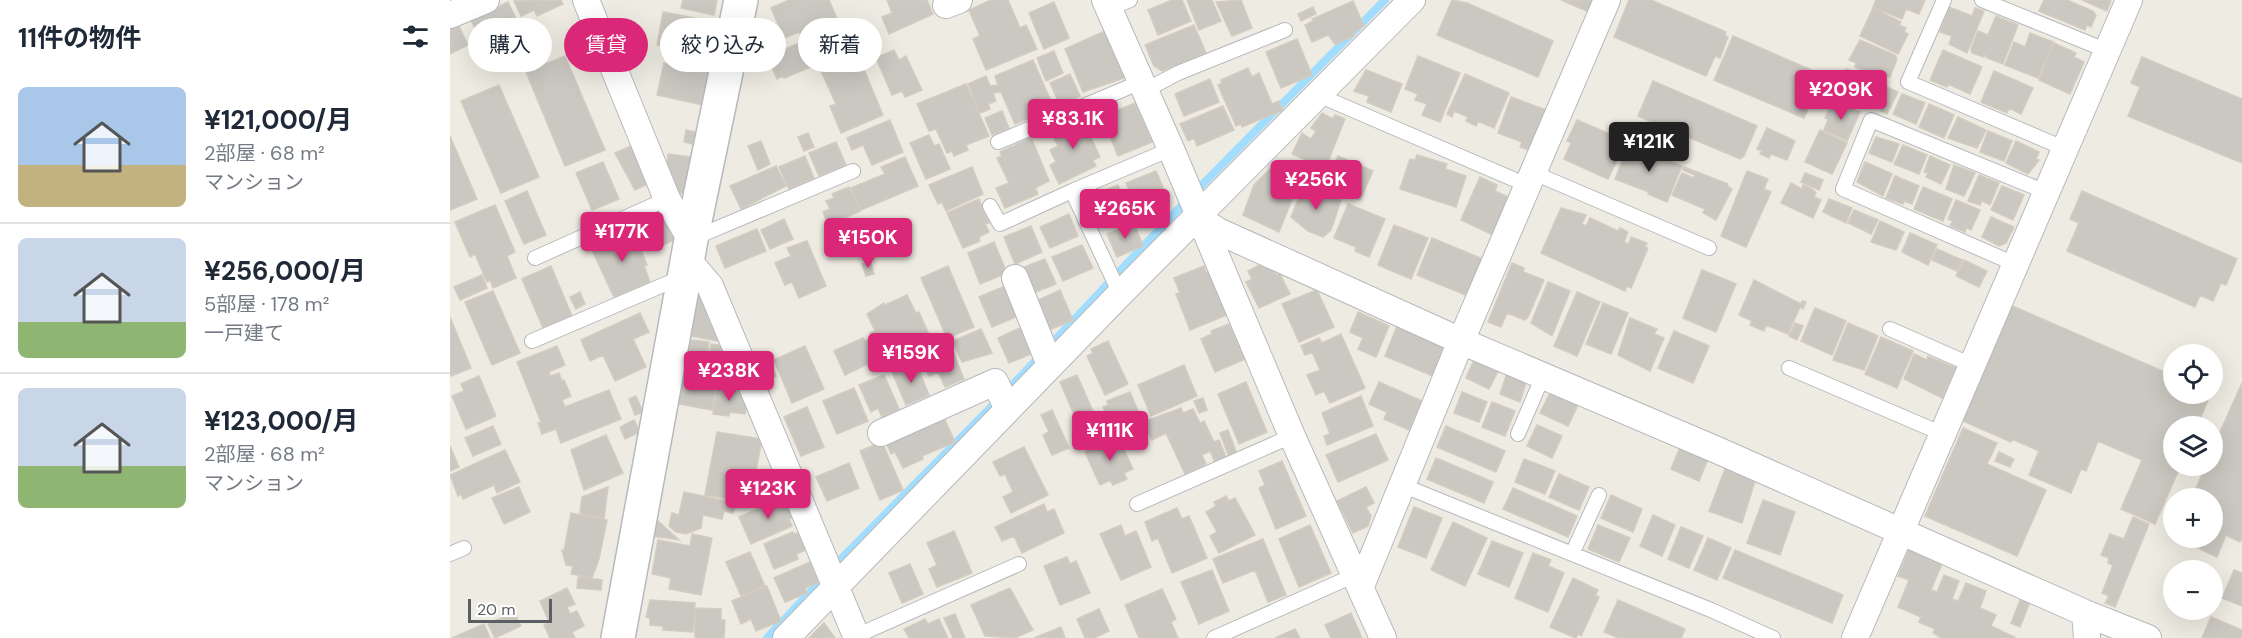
<!DOCTYPE html>
<html lang="ja">
<meta charset="utf-8">
<style>
:root{--surface:#fff;--page:#f2f2f3;--text:#1f2937;--muted:#747a83;--line:#e0e1e3;--accent:#db2777}
body{margin:0;font-family:"DM Sans","Noto Sans JP",sans-serif;background:var(--page);color:var(--text);height:100vh;display:flex;flex-direction:column;font-size:22px;white-space:nowrap}
*{box-sizing:border-box;margin:0}
p{font-size:20px;color:var(--muted)}
.icon{flex:none;width:33px;height:33px;fill:none;stroke:currentColor;stroke-width:2;stroke-linecap:round;stroke-linejoin:round}
.map{position:relative;flex:1;overflow:hidden}
.details{display:flex;flex-direction:column;background:var(--surface);width:450px}
.details>*{flex:none}
.top-card{position:absolute;left:18px;top:18px;width:570px;height:54px;display:flex;gap:12px}
.buttons{position:absolute;left:1713px;top:344px;display:grid;gap:12px}
.buttons a{display:grid;place-items:center;width:60px;height:60px;border-radius:50%;background:var(--surface);box-shadow:0 6px 24px #0002;font-size:30px}
.scale{position:absolute;left:18px;bottom:15px;width:84px;box-sizing:border-box;padding-left:6px;border:3px solid #5b5f64;border-top:0;font-size:16px;line-height:21px;white-space:nowrap;color:#5b5f64;-webkit-text-stroke:4px #fff;paint-order:stroke}
.price{position:absolute;translate:-50% -51px;padding:0 14px;border-radius:6px;background:var(--accent);color:#fff;font-size:20px;line-height:39px;filter:drop-shadow(0 2px 3px #0008)}
.price::after{content:'';position:absolute;left:50%;top:36px;width:18px;height:14px;margin-left:-9px;background:inherit;clip-path:polygon(0 0,100% 0,50% 100%)}
.price.on{background:#222;color:#fff}
ul{padding:0;list-style:none}
li{display:flex;align-items:center;gap:18px;height:150px;padding:0 18px}
li+li{border-top:2px solid var(--line)}
li span{display:grid;place-items:center;flex:none;width:168px;height:120px;border-radius:9px;color:#555}
li>.icon{margin-inline-start:auto}
span .icon{width:72px;height:72px;fill:#fffc;stroke-width:1}
li b{font-size:26px}
h2{display:flex;justify-content:space-between;align-items:center;height:72px;padding:0 18px;font-size:26px}
.tag{padding:0 21px;border-radius:27px;background:var(--surface);box-shadow:0 6px 24px #0002;font-size:21px;line-height:54px}
.tag.on{background:var(--accent);color:#fff}
main{display:flex;flex:1;min-height:0}
.map>svg:first-child{display:block}
.lines{fill:none;stroke-linecap:round;stroke-linejoin:round}
.stream{stroke:#a1ddff;stroke-width:8}
.building{fill:#cbc7c1;stroke:#d3ccc0;stroke-width:1.5}
.lane-casing{stroke:#b5b9bd;stroke-width:16}
.street-casing{stroke:#b5b9bd;stroke-width:28}
.secondary-casing{stroke:#b6babf;stroke-width:36}
.lane{stroke:#fff;stroke-width:14}
.street{stroke:#fff;stroke-width:26}
.secondary{stroke:#fff;stroke-width:33}
</style>
<main>
<section class="details">
<h2>11件の物件<svg class="icon" aria-label="filters" viewBox="0 0 24 24"><path d="M4 7h16M4 17h16"/><circle cx="9" cy="7" r="2"/><circle cx="15" cy="17" r="2"/></svg></h2>
<ul>
<li><span style="background:linear-gradient(#a9c7e8 65%,#c2b280 0)"><svg class="icon" aria-label="home" viewBox="0 0 24 24"><path d="M3 11l9-7 9 7M6 9v11h12V9"/></svg></span><div><b>¥121,000/月</b><p>2部屋 · 68 m²</p><p>マンション</p></div></li>
<li><span style="background:linear-gradient(#c9d6e8 70%,#8fb573 0)"><svg class="icon" aria-label="home" viewBox="0 0 24 24"><path d="M3 11l9-7 9 7M6 9v11h12V9"/></svg></span><div><b>¥256,000/月</b><p>5部屋 · 178 m²</p><p>一戸建て</p></div></li>
<li><span style="background:linear-gradient(#c9d6e8 65%,#8fb573 0)"><svg class="icon" aria-label="home" viewBox="0 0 24 24"><path d="M3 11l9-7 9 7M6 9v11h12V9"/></svg></span><div><b>¥123,000/月</b><p>2部屋 · 68 m²</p><p>マンション</p></div></li>
</ul>
</section>
<div class="map">
<svg width="1792" height="638" viewBox="0 0 1792 638">
<rect width="100%" height="100%" fill="#eeebe2"/>
<g class="lines">
<!-- stream -->
<path class="stream" d="M317,638L390,560L553,395L734,203L935,0"/>
</g>
<!-- building -->
<path class="building" d="M111,0L113,4L87,16L84,10L71,16L64,1Z
M233,0H267L264,15L231,8Z
M339,0H379L387,19L351,35L349,32L334,38L321,8Z
M437,0H477L483,14L439,34L432,17L442,13Z
M541,0H558L570,28L576,25L587,49L536,70L523,39L530,36L519,10Z
M722,0H732L741,21L708,35L698,10Z
M737,0H762L771,21L749,30Z
M791,0L802,28L782,36L766,2Z
M1002,0L1017,3L1103,41L1088,77L987,35Z
M1111,0H1144L1139,12Z
M1179,0H1201L1276,32L1275,35L1278,37L1270,58L1265,56L1256,76L1164,37Z
M1426,0H1475L1469,14L1456,9L1452,19L1423,7Z
M1594,0H1617L1643,11L1646,15L1641,27L1637,25L1635,30L1589,11Z
M1632,0H1661L1657,11Z
M903,1L914,26L903,33L904,36L885,44L878,35L862,42L855,25L863,21L862,19Z
M58,2L68,23L31,41L21,20Z
M604,2L619,38L594,49L579,13Z
M863,7L866,14L851,21L848,14Z
M1499,7L1522,16L1525,8L1534,11L1517,53L1499,44L1502,36L1490,32Z
M1423,8L1451,22L1449,25L1456,28L1454,32L1458,34L1448,54L1410,36Z
M213,12L267,22L261,56L207,45Z
M1546,16L1568,25L1553,64L1537,58L1535,54L1534,57L1522,53L1521,49L1528,31L1538,35Z
M8,24L18,45L0,54V27Z
M744,25L756,53L712,71L704,66L695,45Z
M655,31L674,78L633,92L615,49Z
M1580,33L1603,42L1588,78L1555,65L1564,42L1575,47Z
M1283,36L1373,75L1354,118L1264,80Z
M847,39L862,75L831,88L816,52Z
M1410,40L1445,55L1447,59L1440,77L1426,71L1424,75L1405,67L1406,63L1399,60Z
M352,42L363,66L334,78L333,76L327,79L320,63L326,61L323,54Z
M1604,43L1626,53L1624,57L1634,62L1620,94L1589,80Z
M444,50L449,60L456,56L472,90L455,97L452,91L442,95L426,58Z
M1493,50L1532,67L1520,94L1498,84L1497,87L1480,80Z
M604,51L613,73L596,81L587,58Z
M408,55L433,115L391,133L380,106L386,104L371,71Z
M115,56L155,150L115,166L76,72Z
M968,56L1010,73L990,122L972,115L977,104L965,100L968,94L955,89Z
M1692,57L1792,99V163L1678,116L1690,87L1681,83Z
M583,60L604,108L565,124L551,92L543,93L546,101L538,104L540,109L530,113L518,84L536,76L540,86L548,85L545,76Z
M214,63L260,73L253,105L207,95Z
M798,68L802,77L809,73L822,104L829,101L833,110L792,127L791,124L786,126L768,85L772,83L771,80Z
M1396,69L1417,77L1406,105L1397,102L1395,105L1383,100Z
M916,70L952,84L941,112L917,102L919,96L904,91Z
M1544,71L1583,88L1571,114L1559,108L1557,113L1531,102Z
M620,74L630,96L610,105L600,83Z
M1015,74L1059,93L1044,128L1028,121L1026,126L1016,121L1018,117L1004,111L1002,117L997,114Z
M760,79L769,102L734,116L725,94Z
M1421,80L1448,92L1437,114L1431,111L1433,106L1413,97Z
M1203,81L1307,126L1294,156L1290,159L1188,116Z
M516,84L539,136L516,145L518,150L504,156L502,151L497,153L486,129L479,131L467,104Z
M49,85L89,177L51,193L11,101Z
M1452,94L1475,103L1466,124L1443,114Z
M1061,97L1099,111L1079,150L1070,147L1072,142L1048,133Z
M1382,102L1410,112L1397,141L1374,130L1378,119L1375,118Z
M685,103L702,142L668,156L652,117Z
M1479,104L1504,115L1494,138L1469,127Z
M773,106L784,130L747,146L744,138L738,141L730,124Z
M552,111L559,128L542,135L535,118Z
M872,113L883,119L885,115L895,119L875,169L842,154L852,133L861,139L866,131L861,128Z
M634,115L639,123L635,124L650,157L643,160L646,166L609,184L600,165L606,162L600,150L608,146L600,131Z
M1508,117L1536,130L1527,148L1498,138Z
M440,120L453,152L422,165L413,145L402,150L397,138Z
M1127,120L1176,141L1158,179L1114,159L1121,143L1117,141Z
M1317,128L1345,141L1337,160L1321,154L1319,158L1310,154L1312,151L1307,149Z
M236,130L246,132L243,144L234,142Z
M1370,130L1397,143L1382,174L1355,162Z
M1538,131L1562,141L1554,161L1530,152Z
M358,133L364,147L354,151L348,137Z
M479,135L484,146L489,144L500,169L476,179L460,143Z
M0,136L27,199L0,210Z
M581,137L599,181L585,188L588,194L555,208L546,188L559,183L547,158L552,156L550,152Z
M1426,137L1449,144L1442,162L1419,153Z
M311,141L320,164L308,170L298,146Z
M1566,141L1589,152L1586,159L1589,160L1578,174L1556,163Z
M386,142L396,165L369,176L359,153Z
M185,144L202,182L185,190L165,153Z
M1179,144L1232,166L1217,202L1198,194L1199,192L1165,179Z
M1453,145L1477,155L1469,174L1444,164Z
M218,154L241,157L236,194L226,192L216,174Z
M967,155L997,164L995,169L1016,176L1006,207L950,189L960,159L965,160Z
M355,156L364,178L339,189L329,167Z
M888,156L923,171L910,200L875,185Z
M1480,156L1500,165L1491,184L1476,177L1478,173L1474,172Z
M455,157L468,186L411,210L401,188L435,174L431,167Z
M153,162L169,199L142,210L126,173Z
M1415,162L1442,174L1433,196L1407,182Z
M1504,165L1525,173L1514,196L1496,189Z
M326,166L336,186L291,209L280,186Z
M522,167L533,194L496,211L492,202L488,204L479,185Z
M1234,167L1278,184L1277,186L1282,189L1266,220L1253,213L1255,209L1222,195L1232,173L1244,178L1245,175L1233,170Z
M820,169L849,182L829,232L793,215L804,185Z
M706,171L717,196L687,208L676,183Z
M1297,171L1318,179L1314,189L1321,192L1296,247L1271,236Z
M1355,173L1373,180L1369,190L1351,182Z
M1529,175L1549,183L1540,205L1532,201L1530,205L1518,201Z
M1445,176L1469,186L1462,204L1454,201L1453,204L1436,198Z
M1030,177L1047,185L1045,191L1062,199L1045,236L1011,220Z
M1341,183L1352,189L1353,185L1362,189L1366,193L1364,197L1371,200L1363,218L1331,203Z
M668,185L683,220L668,226L665,220L653,224L641,196Z
M854,186L891,200L881,230L873,237L858,231L841,217Z
M1552,186L1574,195L1563,220L1541,210Z
M399,187L410,211L378,225L373,212L380,209L376,201L384,198L382,194Z
M1473,187L1502,199L1493,221L1464,209Z
M77,191L96,235L74,244L55,201Z
M1632,191L1787,259L1776,285L1771,283L1763,301L1750,295L1745,307L1617,251L1629,223L1620,219Z
M529,199L539,223L535,224L539,232L529,237L530,241L513,248L497,213Z
M1379,199L1402,208L1396,223L1373,212Z
M1506,200L1530,210L1521,230L1516,227L1515,232L1500,226L1503,221L1498,219Z
M898,204L935,219L919,257L905,251L906,247L884,238Z
M45,205L65,252L57,256L66,278L43,288L40,280L37,282L25,254L20,257L5,222Z
M1111,208L1136,215L1132,224L1136,226L1140,218L1168,231L1170,228L1178,232L1174,242L1179,244L1181,237L1197,243L1195,247L1198,248L1181,288L1177,286L1175,291L1091,253Z
M1404,210L1428,220L1421,234L1398,223Z
M619,214L628,236L600,248L590,227Z
M214,216L227,239L198,251L187,227Z
M1541,217L1564,227L1556,243L1549,246L1532,237Z
M334,219L343,239L320,249L311,230Z
M1430,221L1454,232L1446,250L1421,242Z
M684,223L693,246L667,257L657,234Z
M397,224L401,231L390,236L387,229Z
M944,225L978,238L961,279L928,265Z
M581,226L592,252L565,264L554,237Z
M307,229L316,251L275,268L266,246Z
M183,230L197,265L194,266L200,282L164,297L141,248Z
M1460,233L1487,245L1478,265L1452,252Z
M982,238L1033,259L1018,296L967,275Z
M357,241L376,286L349,298L342,282L335,285L325,263L341,256L337,248Z
M544,242L557,273L530,284L518,253Z
M632,245L643,268L613,281L602,257Z
M1487,249L1512,260L1507,271L1482,260Z
M595,259L606,284L583,293L572,268Z
M1514,260L1537,271L1529,287L1506,276Z
M420,261L424,274L416,276L412,264Z
M1062,263L1074,268L1073,272L1094,280L1078,317L1075,320L1057,313L1051,327L1038,322Z
M811,264L813,268L818,266L827,275L830,274L840,294L809,308L796,282L802,279L798,271Z
M101,266L122,316L93,328L72,279Z
M498,266L524,327L497,338L471,278Z
M754,266L756,273L762,270L779,314L740,330L726,294L730,293L724,278Z
M1252,270L1286,284L1266,332L1233,318Z
M32,275L37,288L10,300L4,287Z
M1304,280L1351,304L1352,301L1356,302L1353,309L1350,307L1338,334L1316,325L1314,331L1300,325L1302,321L1289,315Z
M1098,282L1120,291L1102,336L1081,323Z
M555,286L568,316L542,327L529,297Z
M610,290L623,320L599,330L586,301Z
M867,290L884,327L849,342L832,304Z
M43,291L70,353L42,365L15,302Z
M130,292L135,304L126,309L120,297Z
M1127,292L1150,302L1127,356L1104,346Z
M457,295L466,313L469,312L480,337L473,340L475,346L439,362L436,355L395,375L384,351L413,338L415,341L422,338L420,333L425,331L417,314L434,303L435,305Z
M247,296L254,298L268,341L241,336Z
M1153,303L1178,313L1161,354L1136,344Z
M1560,305L1724,376V393H1761L1747,426H1724V465H1731L1705,524L1671,509L1692,460L1648,441L1636,471L1631,469L1621,493L1579,475L1589,451L1562,439L1561,442L1511,420Z
M1365,308L1396,321L1382,355L1351,341Z
M908,312L939,326L926,357L908,349L913,338L900,332Z
M190,313L199,332L183,339L196,367L165,381L153,355L140,361L131,340Z
M0,317L21,368L1,376L0,373Z
M1180,318L1207,329L1204,334L1214,338L1200,371L1168,355Z
M1345,323L1353,326L1347,340L1339,336Z
M1398,323L1428,336L1414,370L1383,360Z
M779,324L795,359L765,372L751,339L762,334L761,331Z
M947,326L995,346L983,376L935,356Z
M572,327L583,353L559,363L548,338Z
M531,329L542,353L512,362L503,341Z
M1224,331L1259,346L1243,383L1208,368Z
M891,334L915,388L880,403L874,391L866,395L857,375L870,370L862,352L855,355L851,346L869,338L872,343Z
M1431,337L1463,351L1447,388L1415,374Z
M240,340L259,342L254,379L236,377Z
M658,341L678,384L655,395L637,356L643,353L641,349Z
M261,344L275,346L273,358L280,359L285,372L283,384L256,380Z
M500,345L514,379L495,387L488,372L479,376L471,357Z
M107,346L115,365L99,372L100,376L109,373L112,381L114,380L121,396L112,400L115,407L159,390L171,419L111,443L106,429L92,434L88,423L91,422L67,362Z
M355,346L374,389L342,403L324,360Z
M1464,354L1477,360L1478,356L1506,368L1492,398L1454,379Z
M318,358L326,376L315,381L307,362Z
M1024,360L1048,371L1039,389L1016,378Z
M466,363L479,395L456,405L442,372Z
M734,365L747,396L701,416L688,385Z
M1057,373L1077,380L1070,402L1050,394Z
M434,375L449,409L432,417L428,408L421,412L409,385Z
M627,375L654,436L627,448L622,435L631,431L610,382Z
M29,376L46,416L16,429L2,396L14,391L11,384Z
M232,381L262,386L261,390L265,391L262,410L229,404Z
M796,382L817,432L789,444L768,394Z
M929,382L972,401L959,430L934,419L937,412L919,404Z
M1792,383V538L1790,542L1776,535L1767,557L1724,537H1762V498H1742L1756,465H1762V450Z
M267,386L288,389L287,393L298,399L295,414L280,412L279,416L263,414Z
M404,388L418,421L387,434L373,401Z
M680,392L690,415L682,418L683,422L663,431L653,407L658,405L657,401Z
M1012,392L1037,402L1029,422L1004,413Z
M1100,393L1128,405L1118,426L1090,413Z
M186,396L193,412L185,415L179,399Z
M911,396L923,426L877,445L874,436L880,434L872,413Z
M753,398L757,410L749,413L744,401Z
M1042,402L1065,411L1055,436L1032,427Z
M357,407L374,447L351,456L334,417Z
M731,408L733,413L743,409L750,423L754,421L764,442L769,440L776,457L765,462L760,451L752,455L756,464L735,474L716,433L702,440L693,422Z
M602,410L619,448L602,455L593,435L599,432L591,415Z
M492,413L505,442L472,456L473,459L453,468L445,452L441,454L435,440Z
M184,420L190,432L175,439L170,427Z
M1087,425L1112,436L1102,458L1077,446Z
M43,426L51,444L23,456L15,438Z
M996,426L1055,451L1046,472L987,447Z
M1513,428L1547,443L1537,464L1596,490L1567,556L1475,516Z
M778,430L787,454L779,457L770,433Z
M267,432L312,439L300,503L255,495Z
M926,434L938,460L888,482L876,455Z
M156,435L173,473L134,490L121,450Z
M668,437L683,469L674,473L677,479L663,485L660,480L650,485L635,452Z
M432,442L453,490L430,500L410,451Z
M1231,445L1259,457L1249,481L1221,469Z
M0,446L9,467L0,471Z
M574,447L598,495L561,513L553,497L563,492L555,474L550,476L543,462Z
M55,450L70,482L47,493L44,485L13,499L11,494L8,496L0,475Z
M1549,452L1564,459L1560,467L1545,461Z
M986,458L1043,482L1034,503L977,479Z
M1074,459L1105,471L1095,494L1065,482Z
M832,461L856,516L826,529L809,488L815,485L809,471Z
M399,463L409,488L377,501L366,477Z
M1275,469L1305,481L1292,523L1259,511Z
M1109,474L1139,487L1129,510L1099,497Z
M69,487L80,512L54,524L42,498Z
M158,487L154,519L130,513L132,497Z
M916,487L924,503L916,507L921,516L918,526L903,533L887,501Z
M1063,488L1127,516L1118,537L1053,509Z
M234,492L286,503L283,513L274,511L272,519L253,515L251,528L236,534L226,532L219,526L222,513L229,515Z
M1161,495L1192,509L1183,532L1151,518Z
M337,496L346,516L339,519L342,526L301,544L289,517Z
M776,496L779,501L785,498L805,535L769,553L760,536L767,532L756,512L766,506L764,502Z
M1313,500L1345,512L1330,555L1297,543Z
M594,504L597,512L604,509L614,533L572,553L564,536L552,541L545,527Z
M964,507L992,518L976,558L948,547Z
M727,508L732,519L739,516L757,558L722,573L708,538L702,541L695,522Z
M121,513L157,520L149,559L142,578L121,574L123,566L116,565L112,550L114,551Z
M1203,515L1225,525L1212,556L1190,546Z
M1683,517L1699,524L1665,607L1655,603L1659,596L1652,593L1663,565L1658,563L1659,558L1651,555L1660,534L1674,539Z
M206,519L229,540L201,536Z
M1003,522L1037,538L1015,586L981,570Z
M671,525L675,536L686,531L701,567L671,580L650,534Z
M860,525L881,573L849,587L829,539Z
M1148,525L1180,538L1169,562L1138,549Z
M1231,527L1253,536L1239,568L1218,559Z
M504,531L522,573L487,587L479,569L487,565L477,543Z
M343,532L344,534L351,532L358,549L346,554L348,559L324,569L314,544Z
M242,534L262,538L251,595L219,589L221,578L202,574L208,540L240,546Z
M1258,538L1281,548L1267,580L1244,570Z
M813,539L836,595L818,602L805,570L773,583L763,559Z
M1042,541L1073,553L1059,587L1028,574Z
M1469,546L1495,557L1481,590L1487,592L1494,575L1509,581L1502,599L1508,601L1516,583L1536,591L1530,608L1546,615L1541,626L1566,638H1491L1483,633L1485,629L1469,622L1471,617L1448,607L1459,580L1448,576L1459,550Z
M1285,550L1393,595L1382,623L1273,578Z
M300,552L315,586L291,596L276,562Z
M1083,553L1101,560L1098,566L1114,573L1098,612L1065,598Z
M617,557L620,564L626,561L640,593L610,605L594,566Z
M360,562L369,582L355,588L357,593L335,602L324,578Z
M460,564L473,594L452,603L439,573Z
M762,570L779,611L749,624L731,582Z
M1784,570L1792,573V606L1772,598Z
M128,577L152,580L151,590L127,588Z
M1123,578L1148,590L1145,595L1149,597L1131,636L1128,634L1126,638L1100,627Z
M317,586L331,621L306,631L301,619L291,624L282,601Z
M117,588L125,604L117,607L120,614L127,611L134,626L122,632L125,638H100L94,625L99,622L90,601Z
M560,588L583,630L565,638L535,636L521,605Z
M712,589L726,619L721,622L728,638H689L675,605Z
M1573,593L1582,597L1570,627L1561,623Z
M200,600L245,603L243,632L213,630V626L200,625V618L196,617Z
M1168,600L1235,629L1231,638H1169L1154,632Z
M245,608L271,609V620H275L274,638H245Z
M649,609L659,631L644,638H635L627,619Z
M64,612L71,626L45,638L38,624Z
M901,613L912,638H881L875,625Z
M505,614L515,638H503L494,618Z
M1761,617L1792,630V638H1752Z
M475,619L478,624L489,619L498,638H459L454,629Z
M374,623L385,638H359Z
M34,624L40,638H2Z
M611,627L615,638H584Z
M845,629L850,638H825Z"/>
<g class="lines">
<defs>
<path id="lane" d="M1494,0L1458,82L1616,149
M1532,0L1658,51
M659,9L680,0
M694,91L728,73L835,30
M868,95L1079,186
M548,142L691,82
M1084,173L1259,248
M540,206L550,224L622,191
M244,238L403,171
M85,258L217,199
M1567,265L1393,189L1421,120L1596,192
M670,294L622,191L721,149
M1440,329L1524,366
M82,341L232,277
M1339,368L1493,434
M1068,434L1093,376
M954,486L1261,610L1323,638
M687,504L842,436
M0,554L14,548
M1122,554L1149,495
M406,636L569,564
M764,638L905,575"/>
<path id="street" d="M136,0L217,199L241,240
M655,0L721,149L842,436L933,638
M496,5L509,0
M0,15L36,0
M748,218L768,231L1011,341L1267,450L1635,613L1698,638
M238,260L260,286L407,638
M565,278L600,365
M431,433L545,382L558,409
M911,586L1011,341L1157,0
M1635,613L1637,638
M336,638L670,294L962,0
M1405,638L1679,0"/>
<path id="secondary" d="M168,638L241,240L291,0"/>
</defs>
<!-- lane casing -->
<use href="#lane" class="lane-casing"/>
<!-- street casing -->
<use href="#street" class="street-casing"/>
<!-- secondary casing -->
<use href="#secondary" class="secondary-casing"/>
<!-- lane -->
<use href="#lane" class="lane"/>
<!-- street -->
<use href="#street" class="street"/>
<!-- secondary -->
<use href="#secondary" class="secondary"/>
</g>
</svg>
<div class="buttons">
<a><svg class="icon" aria-label="locate" viewBox="0 0 24 24"><circle cx="12" cy="12" r="6"/><path d="M12 2v4M12 18v4M2 12h4M18 12h4"/></svg></a>
<a><svg class="icon" aria-label="layers" viewBox="0 0 24 24"><path d="M12 4l9 5-9 5-9-5zM3 14l9 5 9-5"/></svg></a>
<a>+</a>
<a>−</a>
</div>
<div class="scale">20 m</div>
<b class="price" style="left:1391px;top:121px">¥209K</b>
<b class="price" style="left:623px;top:150px">¥83.1K</b>
<b class="price on" style="left:1199px;top:173px">¥121K</b>
<b class="price" style="left:866px;top:211px">¥256K</b>
<b class="price" style="left:675px;top:240px">¥265K</b>
<b class="price" style="left:172px;top:263px">¥177K</b>
<b class="price" style="left:418px;top:269px">¥150K</b>
<b class="price" style="left:461px;top:384px">¥159K</b>
<b class="price" style="left:279px;top:402px">¥238K</b>
<b class="price" style="left:660px;top:462px">¥111K</b>
<b class="price" style="left:318px;top:520px">¥123K</b>
<div class="top-card">
<a class="tag">購入</a>
<a class="tag on">賃貸</a>
<a class="tag">絞り込み</a>
<a class="tag">新着</a>
</div>
</div>
</main>
